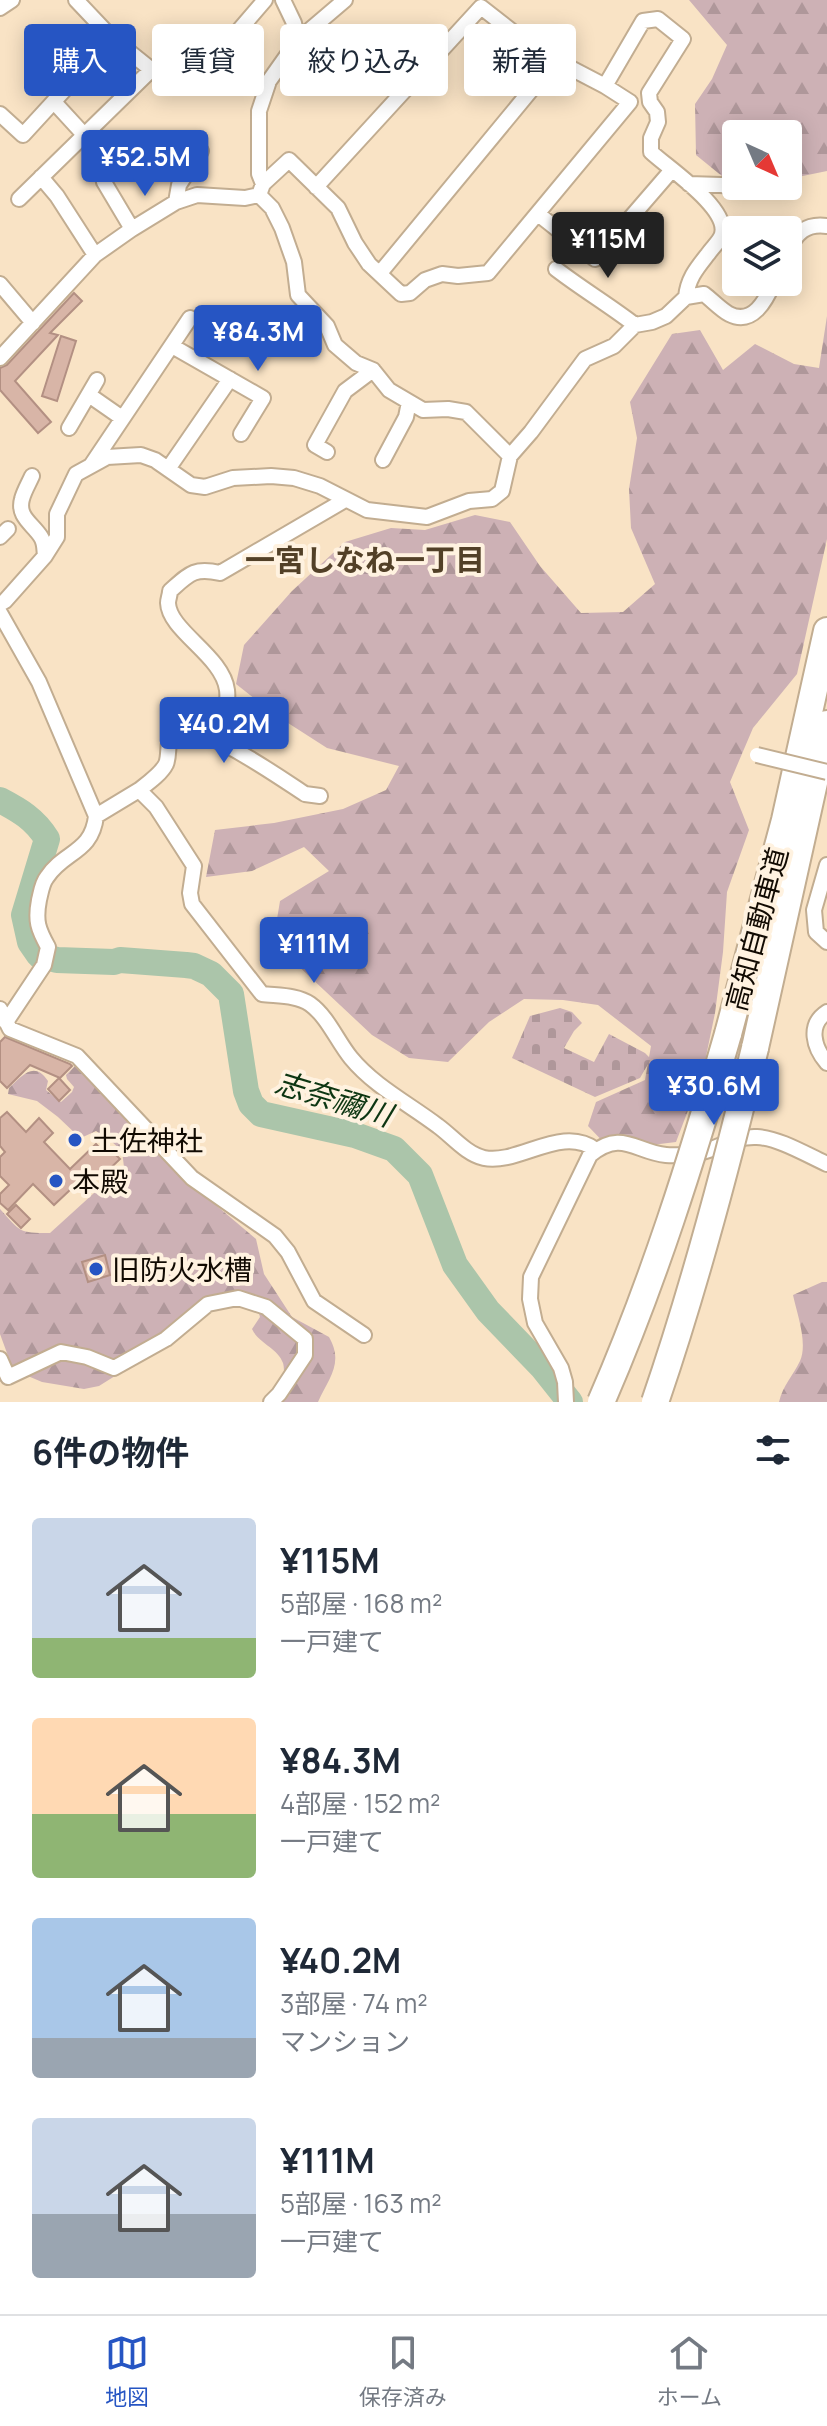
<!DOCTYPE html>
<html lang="ja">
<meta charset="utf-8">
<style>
:root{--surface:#fff;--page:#f6f6f7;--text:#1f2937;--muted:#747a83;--line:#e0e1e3;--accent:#2655c3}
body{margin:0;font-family:Manrope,"Noto Sans JP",sans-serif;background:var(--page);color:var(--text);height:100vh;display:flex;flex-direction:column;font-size:30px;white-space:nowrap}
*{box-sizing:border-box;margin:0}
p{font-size:26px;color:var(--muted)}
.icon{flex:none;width:44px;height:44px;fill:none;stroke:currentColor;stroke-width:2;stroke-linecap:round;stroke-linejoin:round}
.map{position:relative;height:1402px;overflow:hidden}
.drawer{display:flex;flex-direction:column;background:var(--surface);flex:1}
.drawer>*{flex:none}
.guide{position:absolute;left:24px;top:24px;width:780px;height:72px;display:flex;gap:16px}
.needle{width:52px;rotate:136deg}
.tools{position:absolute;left:722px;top:120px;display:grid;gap:16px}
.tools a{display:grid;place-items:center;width:80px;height:80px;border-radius:8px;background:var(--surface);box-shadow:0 4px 20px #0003;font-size:40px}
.price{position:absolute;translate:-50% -68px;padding:0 18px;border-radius:8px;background:var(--accent);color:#fff;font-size:26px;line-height:52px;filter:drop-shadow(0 2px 4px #0008)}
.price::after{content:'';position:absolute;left:50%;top:48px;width:24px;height:18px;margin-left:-12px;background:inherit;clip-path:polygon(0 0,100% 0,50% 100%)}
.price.active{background:#222;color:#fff}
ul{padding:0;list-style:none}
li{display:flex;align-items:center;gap:24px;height:200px;padding:0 32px}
li span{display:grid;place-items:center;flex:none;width:224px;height:160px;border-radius:8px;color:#555}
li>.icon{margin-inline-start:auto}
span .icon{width:96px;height:96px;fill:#fffc;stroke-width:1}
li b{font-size:34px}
h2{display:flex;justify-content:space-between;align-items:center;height:96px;padding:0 32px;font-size:34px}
.pill{padding:0 28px;border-radius:8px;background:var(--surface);box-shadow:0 4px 20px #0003;font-size:28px;line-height:72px}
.pill.active{background:var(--accent);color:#fff}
.tab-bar{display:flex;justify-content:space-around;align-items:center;height:112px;border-top:2px solid var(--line);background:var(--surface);font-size:22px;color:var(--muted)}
.tab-bar a{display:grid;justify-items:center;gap:4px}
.tab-bar .active{color:var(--accent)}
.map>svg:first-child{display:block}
.forest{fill:url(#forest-firs)}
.cemetery{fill:url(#cemetery-stones)}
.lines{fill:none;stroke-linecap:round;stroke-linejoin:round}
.river{stroke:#abc5aa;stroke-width:26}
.building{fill:#d8b5a7;stroke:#b39083;stroke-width:2}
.street-casing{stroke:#c2ad91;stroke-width:18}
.highway-casing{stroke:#c2ad91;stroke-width:30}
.street{stroke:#fff;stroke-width:14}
.highway{stroke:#fff;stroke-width:26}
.street-bridge-casing{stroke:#c2ad91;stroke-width:18;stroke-linecap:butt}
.highway-bridge-casing{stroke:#c2ad91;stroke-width:30;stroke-linecap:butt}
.street-bridge{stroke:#fff;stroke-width:14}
.highway-bridge{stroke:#fff;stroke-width:26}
.poi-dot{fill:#2655c3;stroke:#fff2e0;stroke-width:3}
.labels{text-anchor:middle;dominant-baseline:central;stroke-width:8;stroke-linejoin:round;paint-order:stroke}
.street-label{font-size:28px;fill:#110a02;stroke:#fff2e0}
.poi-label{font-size:28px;fill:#110a02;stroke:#fff2e0;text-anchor:start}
.neighbourhood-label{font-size:30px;font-weight:bold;fill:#524027;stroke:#fff2e0}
.water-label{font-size:30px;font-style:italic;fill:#0d3612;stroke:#fff2e0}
</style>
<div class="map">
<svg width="827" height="1402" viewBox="0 0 827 1402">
<defs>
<pattern id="forest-firs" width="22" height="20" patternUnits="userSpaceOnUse" patternTransform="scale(2)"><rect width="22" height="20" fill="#cdb1b5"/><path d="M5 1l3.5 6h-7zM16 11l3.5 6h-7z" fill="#af979a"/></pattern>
<pattern id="cemetery-stones" width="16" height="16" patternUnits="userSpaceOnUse" patternTransform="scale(2)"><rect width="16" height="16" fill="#cdb1b5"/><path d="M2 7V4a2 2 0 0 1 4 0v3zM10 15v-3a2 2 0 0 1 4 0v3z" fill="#af979a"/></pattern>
</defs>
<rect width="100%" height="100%" fill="#f9e3c5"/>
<!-- forest -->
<path class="forest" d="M689,0H827V171L788,179V134H736V181H728L696,155L695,104L712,79L727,45Z
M827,316V539L797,674L753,728L730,782L749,830L727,892L723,952L715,1013L703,1071L676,1142L611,1150L588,1126L596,1102L645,1080L651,1046L598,1005L563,1000L524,999L489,1022L448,1062L409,1058L372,1035L293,961L275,931L280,901L329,871L304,847L252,871L206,877L215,830L274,823L343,809L386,790L399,766L327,748L274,714L236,684L244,645L292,591L345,542L391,528L425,530L475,515L510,522L540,566L581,613L623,612L655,584L631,528L629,489L637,438L630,402L672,334L700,330L723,370L755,344L794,364L819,368Z
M75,1066L102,1089L131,1127L172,1168L256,1239L264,1274L292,1317L329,1337C344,1363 329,1378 318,1402H280C281,1391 286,1373 283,1363C278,1348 258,1343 252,1329L260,1317L258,1310L235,1303L207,1311L166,1344L99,1386L84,1389L42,1382L16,1371L11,1364L0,1334V1209C21,1232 18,1233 50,1233L94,1193L114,1184L121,1177L124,1167L122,1151L111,1141L96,1131L83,1137L78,1136L58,1117L37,1101L8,1094L9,1088C22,1076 34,1060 48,1081L46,1090L61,1102L72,1092L74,1087L67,1079L66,1075Z
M822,1282H827V1402H779C783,1385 793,1376 800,1361C808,1343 797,1314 793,1295Z"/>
<!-- cemetery -->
<path class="cemetery" d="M560,1008L572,1012L582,1023L574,1031L564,1048L594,1062L609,1034L645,1053L651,1059L640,1078L595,1097L512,1058L530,1016Z"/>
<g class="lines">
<!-- river -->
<path class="river" d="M0,800C19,810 35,819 47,839L24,915L30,942L39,955L57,960L114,962L120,960L186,965L194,966L211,974L231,994L246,1091L251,1104L261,1114L355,1135L394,1149L420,1175L455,1265L488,1311L542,1367L570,1402"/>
</g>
<!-- building -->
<path class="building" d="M74,293L82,301L50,333L58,335L15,381L51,422L38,433L0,390V368L7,365Z
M61,336L76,341L57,401L42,396Z
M5,1037L70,1064L72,1066L60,1078L30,1065L7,1088L0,1081V1042Z
M59,1078L70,1090L59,1101L48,1089Z
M7,1112L26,1132L39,1118L53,1133L44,1142L70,1169L96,1144L105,1154L110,1149L120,1159L100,1178L96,1174L92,1177L88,1173L54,1205L33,1184L8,1210L0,1203V1194L9,1185L0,1176V1157L5,1152L0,1146V1118Z
M16,1205L30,1219L21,1228L7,1214Z
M105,1255L110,1275L88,1282L82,1262Z"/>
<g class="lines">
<defs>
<path id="street" d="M76,0L112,38L173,87L191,86L265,0
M283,0L294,23L298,40
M0,8L12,0
M605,86L643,21L658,19L683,39L649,93L650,102L657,112L658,122L651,138V152C668,168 729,208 722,234C721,240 712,248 708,254C697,268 688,278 686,297
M54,102L99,151L104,182L132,229
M0,114L23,135L112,38
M41,177L57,196L95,255
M263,184L259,174V111L269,81L298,40L345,0
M689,184L721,185L761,190
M259,195L272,208L282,228L294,262L298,295L327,326L335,345L356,363L373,370L389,390L423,410L448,409L466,412L510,456
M19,199L152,69
M176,202L179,185L201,151
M538,214L595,259L671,171
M788,251C796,233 806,223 827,226
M556,269C582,289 609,305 635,325
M380,273L555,61
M0,284L33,323
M172,346L263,398L241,434
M0,358L95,255L132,229L176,202L197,195L245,198L259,195L263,184L289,160L338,208L355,243L369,264L401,294L410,293L425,280L442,274L458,276L488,273L630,102L605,86L536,50L481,7L316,187
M89,395L122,418
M69,428L97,380
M327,452L315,445L345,391L373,370
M383,460L406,417L409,402
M92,464L190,318
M168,469L230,379
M32,476C29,483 24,491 22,499C17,517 33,524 41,537C45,543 44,549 45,556
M0,537L8,529
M0,604L5,601L45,556L57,537V514L76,474L107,457L141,455L155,460L191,485L205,487L233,478L271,476L294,478L320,486L367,510L427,517L469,501L492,499L502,491L510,456L531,432L585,359L614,346L635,325L652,322L666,316L686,297L704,294C712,300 720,309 729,314C753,326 766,300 774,282
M0,613L39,682L96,816C92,853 64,851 47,877C42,883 41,892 39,900C35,921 38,929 48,947L44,965L6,1022
M218,740C222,725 229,706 227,690C223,656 169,631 168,603C168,599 170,595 170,591C189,574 194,567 220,573L345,500
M139,790C148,783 161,774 166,764C170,755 166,741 173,734C191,714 286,782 305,794L320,796
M96,816L139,790L156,807L194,866L190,893L192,904L262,994C278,996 297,995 310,1004C328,1017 337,1041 351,1058C374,1086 409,1104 438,1126C452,1136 466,1154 484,1158C519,1165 562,1124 596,1150
M827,865L814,910L816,932L827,942
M0,1009L10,1029L77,1056L192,1178L275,1236L288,1252L314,1301L364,1335
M827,1012C807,1025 814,1048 827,1063
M0,1359L8,1377L61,1352L87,1357L114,1368L166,1339L208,1304L238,1298L266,1307L305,1339V1355L279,1394L271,1402
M566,1402L565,1382L561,1368L535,1323L530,1299L531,1277L590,1155C622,1129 635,1152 666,1155C678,1156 698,1154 709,1150C725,1144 739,1136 757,1137C779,1138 807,1155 827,1164"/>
<path id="highway" d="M728,1034L785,820L827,631
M755,1048L827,724"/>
</defs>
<!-- street casing -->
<use href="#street" class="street-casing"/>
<!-- highway casing -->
<use href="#highway" class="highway-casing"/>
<!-- street -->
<use href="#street" class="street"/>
<!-- highway -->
<use href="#highway" class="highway"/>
<defs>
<path id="street-bridge" d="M757,755L827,772"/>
<path id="highway-bridge" d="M601,1402C653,1283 692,1159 728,1034
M655,1402C695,1286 726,1168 755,1048"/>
</defs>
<!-- street-bridge casing -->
<use href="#street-bridge" class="street-bridge-casing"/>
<!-- highway-bridge casing -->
<use href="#highway-bridge" class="highway-bridge-casing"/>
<!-- street-bridge -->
<use href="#street-bridge" class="street-bridge"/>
<!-- highway-bridge -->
<use href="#highway-bridge" class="highway-bridge"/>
</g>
<!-- markers -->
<g class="poi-dot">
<circle cx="75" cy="1140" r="8"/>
<circle cx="56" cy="1181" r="8"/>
<circle cx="96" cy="1269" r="8"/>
</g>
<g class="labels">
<!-- street labels -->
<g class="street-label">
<text transform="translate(756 929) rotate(-75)">高知自動車道</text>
</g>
<!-- poi labels -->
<g class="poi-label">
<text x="91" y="1140">土佐神社</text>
<text x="72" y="1181">本殿</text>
<text x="112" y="1269">旧防火水槽</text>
</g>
<!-- neighbourhood labels -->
<g class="neighbourhood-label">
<text x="365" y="559">一宮しなね一丁目</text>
</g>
<!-- water labels -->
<g class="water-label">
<text transform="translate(334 1098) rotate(17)">志奈禰川</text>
</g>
</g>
</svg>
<div class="tools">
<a><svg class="needle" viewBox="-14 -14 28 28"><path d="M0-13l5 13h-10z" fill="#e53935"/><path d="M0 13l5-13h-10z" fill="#747a83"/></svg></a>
<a><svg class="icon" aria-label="layers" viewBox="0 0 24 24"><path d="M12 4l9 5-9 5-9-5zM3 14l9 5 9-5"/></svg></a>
</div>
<b class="price" style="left:145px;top:198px">¥52.5M</b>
<b class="price active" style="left:608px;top:280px">¥115M</b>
<b class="price" style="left:258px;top:373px">¥84.3M</b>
<b class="price" style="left:224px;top:765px">¥40.2M</b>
<b class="price" style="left:314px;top:985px">¥111M</b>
<b class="price" style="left:714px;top:1127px">¥30.6M</b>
<div class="guide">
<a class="pill active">購入</a>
<a class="pill">賃貸</a>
<a class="pill">絞り込み</a>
<a class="pill">新着</a>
</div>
</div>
<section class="drawer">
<h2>6件の物件<svg class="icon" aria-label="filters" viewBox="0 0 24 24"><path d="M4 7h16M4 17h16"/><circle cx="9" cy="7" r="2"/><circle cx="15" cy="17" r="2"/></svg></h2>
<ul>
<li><span style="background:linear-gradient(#c9d6e8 75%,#8fb573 0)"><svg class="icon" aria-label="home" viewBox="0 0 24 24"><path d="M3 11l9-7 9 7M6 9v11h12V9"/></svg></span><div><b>¥115M</b><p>5部屋 · 168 m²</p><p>一戸建て</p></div></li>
<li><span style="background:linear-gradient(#ffd9b3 60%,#8fb573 0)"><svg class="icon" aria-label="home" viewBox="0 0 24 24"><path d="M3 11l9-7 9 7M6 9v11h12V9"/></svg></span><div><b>¥84.3M</b><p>4部屋 · 152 m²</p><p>一戸建て</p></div></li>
<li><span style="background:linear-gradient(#a9c7e8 75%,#9aa5b1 0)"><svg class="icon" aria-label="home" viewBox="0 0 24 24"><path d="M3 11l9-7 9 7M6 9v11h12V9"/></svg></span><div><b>¥40.2M</b><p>3部屋 · 74 m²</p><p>マンション</p></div></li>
<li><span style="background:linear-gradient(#c9d6e8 60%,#9aa5b1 0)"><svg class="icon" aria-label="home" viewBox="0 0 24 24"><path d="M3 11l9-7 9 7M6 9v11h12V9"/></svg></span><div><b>¥111M</b><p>5部屋 · 163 m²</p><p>一戸建て</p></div></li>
</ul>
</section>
<nav class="tab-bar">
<a class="active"><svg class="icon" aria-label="map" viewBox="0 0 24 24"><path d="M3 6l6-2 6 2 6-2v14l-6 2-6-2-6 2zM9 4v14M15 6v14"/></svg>地図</a>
<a><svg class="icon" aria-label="saved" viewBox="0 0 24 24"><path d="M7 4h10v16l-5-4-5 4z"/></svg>保存済み</a>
<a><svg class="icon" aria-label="home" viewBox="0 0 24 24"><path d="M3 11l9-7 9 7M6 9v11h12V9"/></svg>ホーム</a>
</nav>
